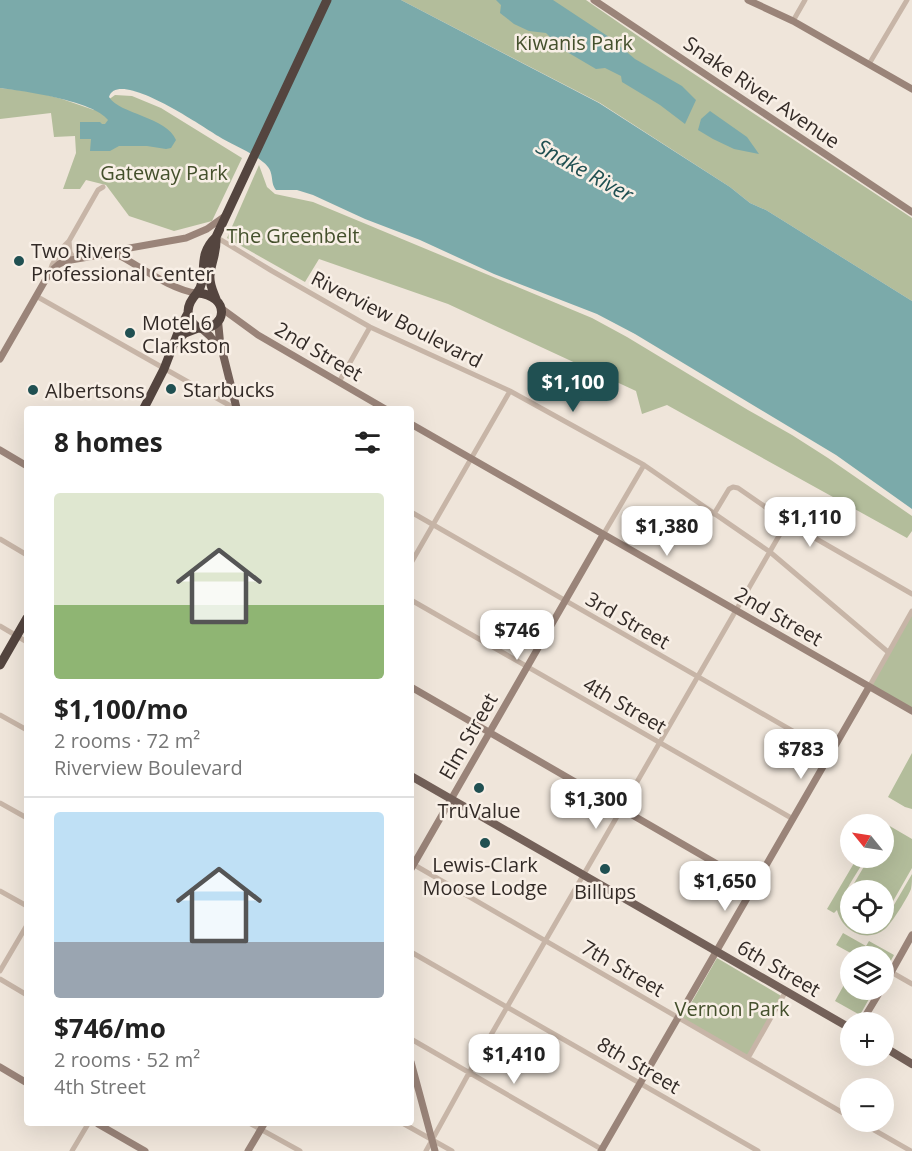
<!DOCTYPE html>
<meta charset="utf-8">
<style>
:root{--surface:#fff;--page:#f2f2f2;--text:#222;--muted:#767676;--line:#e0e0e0;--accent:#205052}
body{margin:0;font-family:"Open Sans",sans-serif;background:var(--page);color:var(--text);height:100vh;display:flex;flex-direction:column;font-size:22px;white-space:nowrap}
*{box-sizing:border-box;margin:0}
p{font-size:20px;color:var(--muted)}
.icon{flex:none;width:33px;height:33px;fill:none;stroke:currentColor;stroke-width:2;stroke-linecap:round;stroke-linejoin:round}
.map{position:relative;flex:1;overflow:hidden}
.details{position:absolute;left:24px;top:406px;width:390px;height:720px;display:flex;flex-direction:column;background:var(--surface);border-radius:6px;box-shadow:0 6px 24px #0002}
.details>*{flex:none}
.needle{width:39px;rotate:300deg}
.fabs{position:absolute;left:840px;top:814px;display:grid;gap:12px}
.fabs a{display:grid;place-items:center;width:54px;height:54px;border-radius:50%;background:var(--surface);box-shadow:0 6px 24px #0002;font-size:30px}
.price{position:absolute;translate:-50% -51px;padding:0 14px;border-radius:12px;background:#fff;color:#222;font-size:20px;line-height:39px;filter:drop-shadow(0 2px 3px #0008)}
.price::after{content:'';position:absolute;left:50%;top:36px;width:18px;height:14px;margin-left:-9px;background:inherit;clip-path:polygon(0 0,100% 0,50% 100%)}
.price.on{background:var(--accent);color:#fff}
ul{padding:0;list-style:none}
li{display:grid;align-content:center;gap:12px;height:318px;padding:0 30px}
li+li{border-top:2px solid var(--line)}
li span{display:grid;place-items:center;height:186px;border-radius:6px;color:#555}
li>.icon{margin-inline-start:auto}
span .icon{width:108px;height:108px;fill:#fffc;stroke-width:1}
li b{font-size:26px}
h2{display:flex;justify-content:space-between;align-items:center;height:72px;padding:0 30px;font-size:26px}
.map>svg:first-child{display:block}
.green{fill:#b3bd9b}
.water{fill:#7baaaa}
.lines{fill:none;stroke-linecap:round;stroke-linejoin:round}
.street{stroke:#c7b5a7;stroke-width:5}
.secondary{stroke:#9a8479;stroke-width:7}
.primary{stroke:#746159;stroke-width:8}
.highway{stroke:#54453f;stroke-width:9}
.poi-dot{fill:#205052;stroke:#f8efe6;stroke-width:2}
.labels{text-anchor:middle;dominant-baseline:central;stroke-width:5;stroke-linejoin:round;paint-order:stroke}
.park-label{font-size:20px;fill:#44502c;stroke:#f8efe6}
.street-label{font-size:20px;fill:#332b27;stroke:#f8efe6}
.poi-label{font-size:20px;fill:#332b27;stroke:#f8efe6;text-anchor:start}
.water-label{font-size:21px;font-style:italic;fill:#205052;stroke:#f8efe6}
</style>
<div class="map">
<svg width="912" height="1151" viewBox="0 0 912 1151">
<rect width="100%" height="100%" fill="#efe5da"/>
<!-- green -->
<path class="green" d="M401,0H586L667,56L912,218V301L766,210L750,203L730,187L600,103Z
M0,88L36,92L62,99L94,110L115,95L132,96L161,108L242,158L212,221L174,231L129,216L106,185L86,180L80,189H63L76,153L75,136L54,137L51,113L0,119Z
M259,165L267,187L275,194L313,202L592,318L627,337L748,410L792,435L828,458L912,516V531L907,538L667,405L642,414L636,391L448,304L319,259L305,282L227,238Z
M912,611V711L869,687Z
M912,753V809L905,807L888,797Z
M888,825L912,839V868L884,917V891H850V899L846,897L869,858H884V833Z
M857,858H866C859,870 846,887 843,900C840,914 851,929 866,929C872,929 878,926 884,924V922L912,874C912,879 912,884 911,889C908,897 892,923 885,929C866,944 842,931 837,910L834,913L827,909Z
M843,933L866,946L869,941L894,955L884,973V957H858L836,945Z
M717,958L783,997L748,1058L682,1019Z
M850,974V990H874L860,1015L835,1001Z"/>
<!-- water -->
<path class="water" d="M0,0H401L599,103L730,187L750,203L766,210L912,301V509L836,455L635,334L597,314L494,274L420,240L365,219L313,195L297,190H276C269,181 276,172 263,162C250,151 232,145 218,136C203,127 118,68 109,97C119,114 167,117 176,140L171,148L166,149L147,146H119L110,151H90L91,139H80V122H100L102,124H105L108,120C94,101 24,91 0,88Z
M496,0H553L609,37L635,59L682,86L696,100L685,124L660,105L622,82L621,76L605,68L596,69L562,49L546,33L529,31L514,24L500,13L501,5Z
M710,111L747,137L759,154L734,149L713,139L698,130L701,119Z"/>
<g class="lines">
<!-- street -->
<path class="street" d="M793,21L805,0
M869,64L907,0
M216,237L272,271L370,327L510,391L644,465L770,552L888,652
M69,241L70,252L74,259
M50,271L52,265L62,248L69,241L98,190L103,187
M36,296L236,409
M339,382L370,327
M411,512L831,753
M714,514L729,489L733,487L738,488L787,522L912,594
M603,535L644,465
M0,539L27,555
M411,563L510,391
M411,600L793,819
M0,626L27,642
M869,687L912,611
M0,715L27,730
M0,803L27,818
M411,863L850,1117
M0,891L27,906
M411,952L758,1151
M0,971L27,925
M891,972L912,984
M0,979L27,995
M411,1039L603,1150
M748,1058L786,991
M860,1122L911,1151
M251,1124L300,1151
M404,1124L452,1151
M72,1151L88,1124
M426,1151L469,1073L787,522"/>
<!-- secondary -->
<path class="secondary" d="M594,0L912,212
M748,0L793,21L912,89
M112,253L122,257C142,268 174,291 197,293
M221,308L258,335L387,410
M0,359L50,272L59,264L65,261L112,253L124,249L186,238L207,229L225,216
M411,424L912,711
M0,450L27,466
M411,687L755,886
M411,869L603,535
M884,985L912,935
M861,1023L881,990
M411,1062L435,1151
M0,1067L27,1083
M98,1124L145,1151
M248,1151L264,1124
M601,1151L869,687"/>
<!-- primary -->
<path class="primary" d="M218,321L220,342L237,410
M201,328L210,336L221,351
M411,776L850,1028
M884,1047L912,1064"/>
<!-- highway -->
<path class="highway" d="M216,237C217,253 211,262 210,275C209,284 213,291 216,299
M197,293C210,275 195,257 216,237L327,0
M197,293C231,295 228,331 198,328C184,317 186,305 197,293Z
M175,342L185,333L198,328
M143,410L164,369L179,330L188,313
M0,665L27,618"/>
</g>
<!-- markers -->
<g class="poi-dot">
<circle cx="19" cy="261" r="6"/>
<circle cx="130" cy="333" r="6"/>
<circle cx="171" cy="389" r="6"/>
<circle cx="33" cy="390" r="6"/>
<circle cx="479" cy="788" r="6"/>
<circle cx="485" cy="843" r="6"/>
<circle cx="605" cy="869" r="6"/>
</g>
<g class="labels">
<!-- park labels -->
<g class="park-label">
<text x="574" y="42">Kiwanis Park</text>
<text x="164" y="172">Gateway Park</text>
<text x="293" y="235">The Greenbelt</text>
<text x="732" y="1008">Vernon Park</text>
</g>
<!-- street labels -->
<g class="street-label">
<text transform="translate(762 92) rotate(34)">Snake River Avenue</text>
<text transform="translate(397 319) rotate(27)">Riverview Boulevard</text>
<text transform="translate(319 351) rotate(30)">2nd Street</text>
<text transform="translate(779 616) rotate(30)">2nd Street</text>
<text transform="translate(628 620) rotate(30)">3rd Street</text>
<text transform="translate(625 705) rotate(30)">4th Street</text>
<text transform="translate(468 736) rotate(-60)">Elm Street</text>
<text transform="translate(623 968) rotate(30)">7th Street</text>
<text transform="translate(779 968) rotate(30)">6th Street</text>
<text transform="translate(639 1065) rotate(30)">8th Street</text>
</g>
<!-- poi labels -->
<g class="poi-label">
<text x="31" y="250">Two Rivers<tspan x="31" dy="23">Professional Center</tspan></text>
<text x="142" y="322">Motel 6<tspan x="142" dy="23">Clarkston</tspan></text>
<text x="183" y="389">Starbucks</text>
<text x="45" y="390">Albertsons</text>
<text x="479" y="810" text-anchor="middle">TruValue</text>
<text x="485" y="864" text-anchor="middle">Lewis-Clark<tspan x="485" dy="23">Moose Lodge</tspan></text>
<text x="605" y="891" text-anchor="middle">Billups</text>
</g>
<!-- water labels -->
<g class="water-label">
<text transform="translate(585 170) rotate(29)">Snake River</text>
</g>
</g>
</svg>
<div class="fabs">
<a><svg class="needle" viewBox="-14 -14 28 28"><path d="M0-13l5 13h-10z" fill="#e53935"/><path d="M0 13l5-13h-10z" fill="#767676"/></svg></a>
<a><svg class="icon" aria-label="locate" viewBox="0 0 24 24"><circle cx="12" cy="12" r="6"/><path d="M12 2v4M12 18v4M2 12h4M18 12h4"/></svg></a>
<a><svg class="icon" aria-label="layers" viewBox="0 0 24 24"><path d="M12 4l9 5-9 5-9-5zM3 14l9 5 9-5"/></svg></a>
<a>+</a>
<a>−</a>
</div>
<b class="price on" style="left:573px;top:413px">$1,100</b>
<b class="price" style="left:810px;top:548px">$1,110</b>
<b class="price" style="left:667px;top:557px">$1,380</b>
<b class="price" style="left:517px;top:661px">$746</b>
<b class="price" style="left:801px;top:780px">$783</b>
<b class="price" style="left:596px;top:830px">$1,300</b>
<b class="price" style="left:725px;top:912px">$1,650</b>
<b class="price" style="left:514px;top:1085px">$1,410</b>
<section class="details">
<h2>8 homes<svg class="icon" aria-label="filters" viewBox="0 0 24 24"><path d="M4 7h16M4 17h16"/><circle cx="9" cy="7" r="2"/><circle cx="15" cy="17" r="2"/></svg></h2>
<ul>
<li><span style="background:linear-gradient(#dfe7d0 60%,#8fb573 0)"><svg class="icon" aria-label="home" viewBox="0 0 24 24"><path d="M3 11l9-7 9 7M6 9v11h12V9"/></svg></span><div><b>$1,100/mo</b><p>2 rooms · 72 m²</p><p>Riverview Boulevard</p></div></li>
<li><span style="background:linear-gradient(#bfe0f5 70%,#9aa5b1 0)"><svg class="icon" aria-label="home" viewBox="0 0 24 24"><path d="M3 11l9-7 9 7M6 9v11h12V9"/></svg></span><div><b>$746/mo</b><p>2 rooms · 52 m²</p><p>4th Street</p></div></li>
</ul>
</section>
</div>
